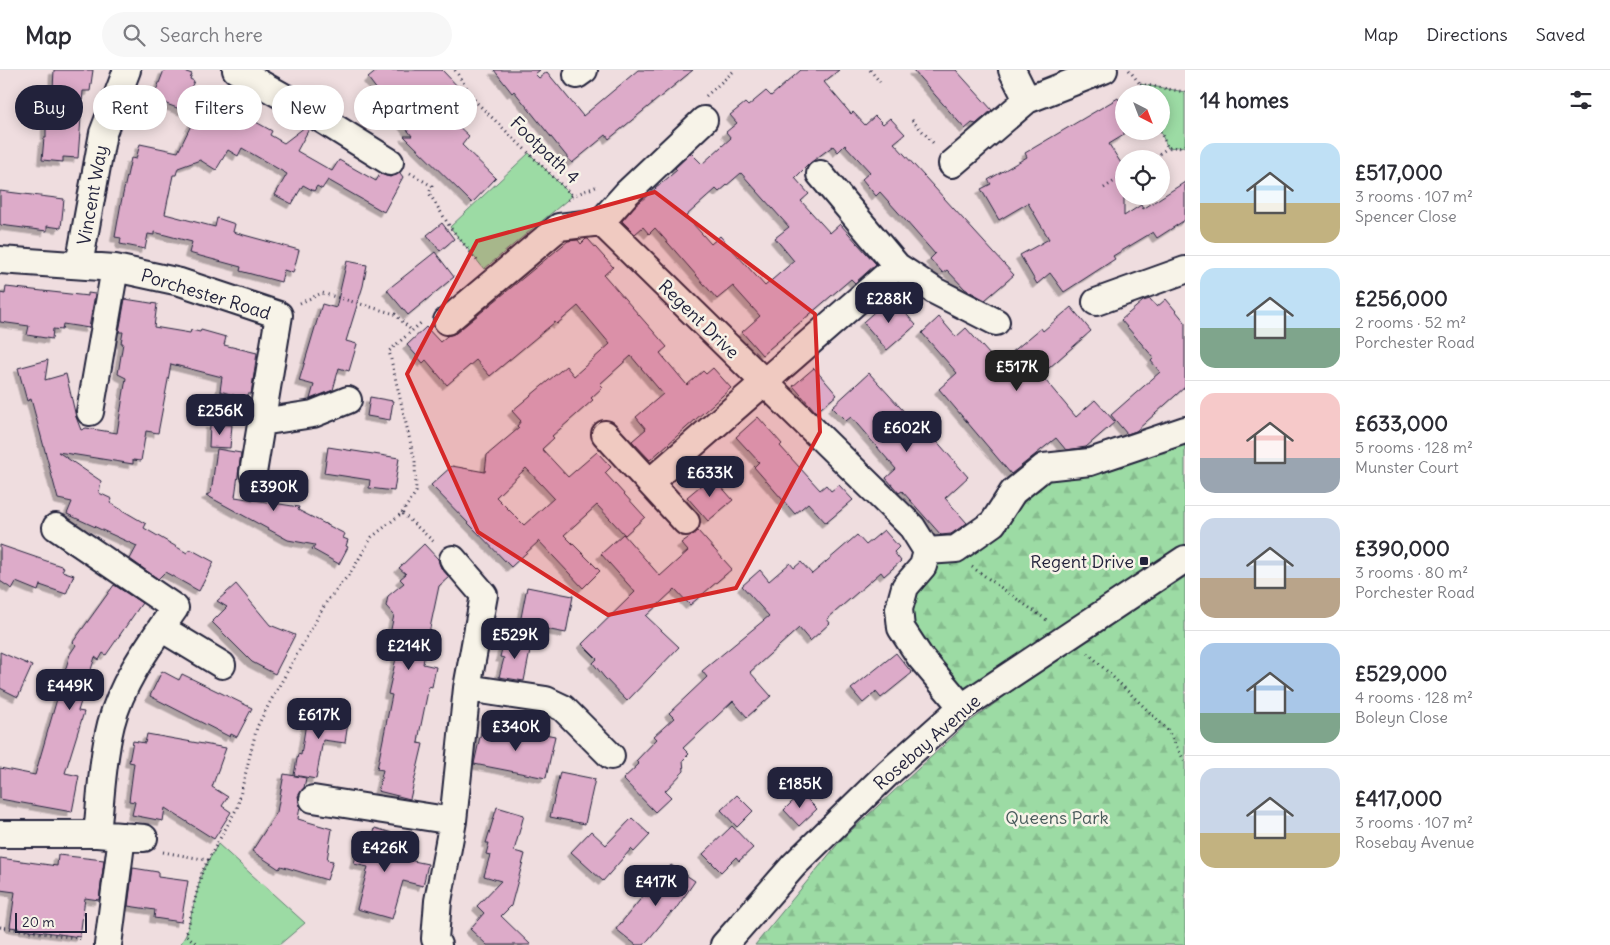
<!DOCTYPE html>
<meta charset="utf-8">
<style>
:root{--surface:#fff;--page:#f7f7f7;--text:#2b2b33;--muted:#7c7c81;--line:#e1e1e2;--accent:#22223b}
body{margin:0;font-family:Delius,sans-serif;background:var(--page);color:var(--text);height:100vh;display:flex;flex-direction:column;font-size:19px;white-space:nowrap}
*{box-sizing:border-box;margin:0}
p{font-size:16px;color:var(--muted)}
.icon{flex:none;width:28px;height:28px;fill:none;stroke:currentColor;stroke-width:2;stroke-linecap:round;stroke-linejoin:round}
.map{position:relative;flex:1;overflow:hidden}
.panel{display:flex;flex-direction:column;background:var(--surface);width:425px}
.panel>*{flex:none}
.banner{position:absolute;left:15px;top:15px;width:475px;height:45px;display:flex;gap:10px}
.needle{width:32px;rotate:138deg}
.controls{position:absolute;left:1115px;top:15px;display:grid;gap:10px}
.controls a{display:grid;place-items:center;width:55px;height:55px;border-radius:50%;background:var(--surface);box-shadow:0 2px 12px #0003;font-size:25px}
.scale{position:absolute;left:15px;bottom:12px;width:72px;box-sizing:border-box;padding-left:5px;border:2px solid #22223b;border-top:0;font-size:14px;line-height:18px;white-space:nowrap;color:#22223b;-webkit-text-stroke:4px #f7f3e8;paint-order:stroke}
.price{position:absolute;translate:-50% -42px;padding:0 11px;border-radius:10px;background:var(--accent);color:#fff;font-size:16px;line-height:32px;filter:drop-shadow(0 1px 2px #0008)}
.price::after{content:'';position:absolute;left:50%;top:30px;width:15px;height:11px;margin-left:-8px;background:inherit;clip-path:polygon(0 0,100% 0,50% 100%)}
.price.active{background:#222;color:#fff}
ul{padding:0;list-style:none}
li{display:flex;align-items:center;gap:15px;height:125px;padding:0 15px}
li+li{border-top:1px solid var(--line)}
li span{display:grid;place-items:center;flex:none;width:140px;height:100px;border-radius:15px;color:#555}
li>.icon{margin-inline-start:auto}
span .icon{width:60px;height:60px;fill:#fffc;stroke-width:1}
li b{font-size:21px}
h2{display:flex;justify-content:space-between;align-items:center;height:60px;padding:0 15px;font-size:21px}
.tag{padding:0 18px;border-radius:22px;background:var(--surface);box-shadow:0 2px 12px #0003;font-size:18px;line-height:45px}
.tag.active{background:var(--accent);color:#fff}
header{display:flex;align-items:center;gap:30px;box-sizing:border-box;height:70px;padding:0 25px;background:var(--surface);border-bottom:1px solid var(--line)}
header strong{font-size:24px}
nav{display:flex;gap:28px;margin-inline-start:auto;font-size:18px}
.search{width:350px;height:45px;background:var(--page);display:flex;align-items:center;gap:12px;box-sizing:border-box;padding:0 18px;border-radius:28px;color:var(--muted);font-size:19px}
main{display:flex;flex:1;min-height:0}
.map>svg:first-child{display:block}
.green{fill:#9cdba4;stroke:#5f7e70}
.forest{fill:url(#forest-firs);stroke:#5f7e70}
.building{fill:#ddabc9;stroke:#22223b;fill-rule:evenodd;filter:url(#shadow)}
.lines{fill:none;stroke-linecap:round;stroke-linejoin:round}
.minor-casing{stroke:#22223b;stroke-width:30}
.path{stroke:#22223b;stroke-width:3;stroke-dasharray:1 4;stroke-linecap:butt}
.minor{stroke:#f7f3e8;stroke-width:26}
.marked{fill:#d62828;fill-opacity:0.2;stroke:#d62828;stroke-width:4;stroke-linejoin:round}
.poi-dot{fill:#22223b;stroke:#f7f3e8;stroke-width:2}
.labels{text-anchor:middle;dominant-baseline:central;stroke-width:5;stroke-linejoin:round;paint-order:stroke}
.street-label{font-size:18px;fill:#22223b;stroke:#f7f3e8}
.poi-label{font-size:18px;fill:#22223b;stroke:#f7f3e8;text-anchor:end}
.park-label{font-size:18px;fill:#475a5a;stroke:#f7f3e8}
</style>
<header>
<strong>Map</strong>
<div class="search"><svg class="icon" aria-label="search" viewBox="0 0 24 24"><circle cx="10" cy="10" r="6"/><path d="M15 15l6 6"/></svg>Search here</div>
<nav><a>Map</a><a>Directions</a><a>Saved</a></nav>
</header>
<main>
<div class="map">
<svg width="1185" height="875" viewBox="0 0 1185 875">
<defs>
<pattern id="forest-firs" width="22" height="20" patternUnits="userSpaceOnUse" patternTransform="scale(1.25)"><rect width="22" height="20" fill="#9cdba4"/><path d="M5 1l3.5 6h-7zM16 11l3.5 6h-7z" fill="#86bc8e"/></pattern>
<filter id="shadow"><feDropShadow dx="-4.5" dy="4.5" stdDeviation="0" flood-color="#0004"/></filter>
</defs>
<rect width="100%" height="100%" fill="#efdddf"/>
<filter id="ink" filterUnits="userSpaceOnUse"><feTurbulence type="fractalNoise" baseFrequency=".02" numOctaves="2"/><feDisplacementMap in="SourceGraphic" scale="10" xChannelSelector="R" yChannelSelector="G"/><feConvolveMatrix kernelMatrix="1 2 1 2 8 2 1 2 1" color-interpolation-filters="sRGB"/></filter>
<g filter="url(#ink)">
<!-- green -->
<path class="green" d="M1140,14L1185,22V76L1168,78L1160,61L1161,24H1144Z
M529,83L572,126L484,199L450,157Z
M218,774L305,853L279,875H180L186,865L202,802Z"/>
<!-- forest -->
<path class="forest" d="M1185,374V490L962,637L920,587L905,517L1026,423L1052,408L1118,397Z
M1185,507V875H755L841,770L968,653L1068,580Z"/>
<!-- building -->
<path class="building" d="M54,0H93L90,21H83L78,88L63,87V92L42,90L44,68H46V38H52Z
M164,0H181L192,4L190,9L194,11L191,18L204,23L272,61L270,65L284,73L305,57L309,59L297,81L332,101L339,90L376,111L380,104L390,107L400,103L403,107L384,142L328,110L322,119L317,116L314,121L303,115L292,134L275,125L287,104L242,78L238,86L228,80L216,100L200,90L178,98L176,105H173L165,144L215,157L217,148L235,154L233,162L299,180L293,203L284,200L281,212L240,201L241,197L189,183L192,172L154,162V165L148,164L145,179L120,174L121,168L115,167L121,133L131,88L136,89L140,74L178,82L196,45L153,29Z
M378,0H442L463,22L442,41L469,66L462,75L496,108L472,133L404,66H412L368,8Z
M494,0H540L535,4L539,8L547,2L583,46L638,0H693L609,69L606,65L572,93L514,21L512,23Z
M801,0H839L824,12L851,44L853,42L865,55L875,46L883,54L890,48L905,64L894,73L1014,205L985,230L965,219L947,200L943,203L930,189L935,184L906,151L880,122L876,126L862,109L870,102L845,75L838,82L833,76L810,93L795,108L809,124L801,131L830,163L840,154L876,194L855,213L851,209L762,285L742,262L760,246L733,216L717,229L655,158L649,164L643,157L635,164L622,151L634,137L677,100L675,98L691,83L702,94L731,68L726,62L737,53L730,45L745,33L748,36L766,21L771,26ZM741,103L789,157L775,168L794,191L765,216L720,166L711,174L686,146L716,119L719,122Z
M913,0H956L992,40L976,54L972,53L965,59Z
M1118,28L1124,39V65L1109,74L1124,98V146L1141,135L1143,139L1185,112V150L1157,168L1153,162L1113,186L1115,189L1064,222L1050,203L1037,214L1020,185L1049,169L1028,133L999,150L981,119L991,114L988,110L1027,87L1025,83Z
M0,121L64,129L61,158L47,156V161L0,155Z
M442,153L454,169L440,181L427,165Z
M586,169H588L613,197L604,205L667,277L660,283L687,315L703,301L706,304L713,298L731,318L650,390L632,371L646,359L636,347L663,324L631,286L600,314L603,317L591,328L593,330L552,366L554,368L542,379L568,407L597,382L611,397L605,403L645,447L625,465L597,435L564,465L600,501L583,518L539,471L511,497L431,415L452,396L485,402L487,385L519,358L517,356L521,351L512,341L566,296L574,306L610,274L578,236L557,254L555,252L490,306L476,290L447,315L426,290L423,293L407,275L426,257L440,272L447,266L456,263L568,171L578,170L581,174ZM526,398L554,428L524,455L496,427Z
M435,182L454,207L408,245L387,220Z
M347,191L367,195L363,216L346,271L357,274L349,301L339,298L333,320L310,329L314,315L299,311L322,234L336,238Z
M6,217L88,226V223L95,224L89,258L63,254L62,260L53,259L52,269L27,265L29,256L0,252V223L5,224Z
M891,227L916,255L887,280L863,252Z
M125,229L157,234L154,257L190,263L191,260L200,262L201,260L226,267L224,275L257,283L251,324H248L247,329L220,321L222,307L171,294L158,363L146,361L141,391L133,390V394L58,382L101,411L99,423L112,429L110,433L146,454L144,458L187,483L190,479L214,492L199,521L165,502L158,509L130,489L137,476L67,444L72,432L58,429L31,329L27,331L18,298L48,290L45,310L66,304L76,347L81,360L86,358L117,363L126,308L118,304L123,273H121L123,262H119Z
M1150,229L1157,237L1166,229L1185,252V317L1136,361L1127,364L1111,345L1160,302L1151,291L1154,288L1121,250L1143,231Z
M1071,237L1091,261L1041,305L1076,347L1095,330L1115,352L1086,377L1066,380L1056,368L1011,404L939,319L957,303L922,263L939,247L956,267L966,258L998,294L1041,258L1043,261Z
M814,298L837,325L816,342L793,316Z
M869,303L909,347L913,344L968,407L945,428L967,453L951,464L941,465L902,421L899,423L886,408L896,399L851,347L846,351L832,337Z
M370,327L393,331L390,350L367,346Z
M758,347L782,374L780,376L820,420L826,415L831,421L839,415L853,430L826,453L808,433L795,444L754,397L759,392L736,367Z
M210,354L232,355L230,378L209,377Z
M328,377L399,388L394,421L369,418L370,410L324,403Z
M217,379L241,383L235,427L299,437L298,440L345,464L343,468L348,470L346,476L348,477L339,494L312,479L315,475L288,470L206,425L211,423Z
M712,406L733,430L708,451L687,427Z
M884,460L899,477L894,482L901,491L884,506L881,502L827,549L830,553L810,571L799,558L750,602L771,626L747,647L733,631L683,678L689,684L683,690L684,701L665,721L671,727L655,742L623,709L639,694L636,691L657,669L654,666L674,648L669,643L707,607L702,601L769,546L742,516L760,500L769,511L790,493L794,498L801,492L812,504L857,465L866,475Z
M698,461L732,499L690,535L675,519L646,546L679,577L627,631L604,607L593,593L597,589L582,574L635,522L601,484L623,464L660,506L688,481L681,473Z
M424,474L438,489L441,498L449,507L439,516L426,577L423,594L436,597L432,617L429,616L420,660L418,673L423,674L410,729L378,721L383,700L377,699L392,625L388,624L401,566L390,564L394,545L386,536L388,526L404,513L400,509L406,504L399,498Z
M0,475L64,497L62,501L74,505L66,524L40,515L38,521L16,512L12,519L0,511Z
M236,514L270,555L295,565L275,604L252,592L212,552L227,537L217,531Z
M114,515L142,533L106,585L103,583L99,590L95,587L78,641L84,642L65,703L79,706L72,742L0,729V698L35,705L70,584L76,575L73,572Z
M527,517L573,526L566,563L540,558L537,572L517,568Z
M504,570L531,576L524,611L499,607L504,588L500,587Z
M0,582L32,596L18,627L0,618Z
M896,583L912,603L881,628L876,622L863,633L851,619Z
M162,601L179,610L182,604L252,638L237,667L231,664L230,667L150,626Z
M308,640L349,646L345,673L323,670L316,709L294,705L298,684L301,685Z
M503,659L518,663L519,659L555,666L546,708L474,694L481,662L502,666Z
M147,664L226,678L212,717L228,727L222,736L231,742L214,769L165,738L163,751L132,745L135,732L129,731L134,693L129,692L133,671L145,673Z
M560,702L595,709L585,754L550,747Z
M284,704L306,708L304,718L298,726L300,736L298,749L332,759L327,790L333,791L327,810L281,796L279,799L252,781L277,742Z
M801,723L817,739L799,756L784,740Z
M737,725L753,741L737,757L721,740Z
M497,737L524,745L514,781L525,784L511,836L501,846L531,875H487L470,859L484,843L477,836L501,811L484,806L490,785L486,784L489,773H486Z
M632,748L650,765L634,782L631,779L603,811L571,782L591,761L606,775Z
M732,756L753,778L739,791L736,787L721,802L703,784Z
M375,758L399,765L395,783L400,785L399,788L428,794L423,816L403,811L392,849L357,839L368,797L354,794L360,768L372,771Z
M58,785L104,790L99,830L85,828L80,867L10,857L15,822L0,820V788L57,796Z
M671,795L695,811L673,843L671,842L644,875H636L616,859L644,825L648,828Z
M133,798L158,802V807L188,811L181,852L154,848L155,840L128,836Z"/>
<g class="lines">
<defs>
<path id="minor" d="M236,0L302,37L390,92
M1012,0L1027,30
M577,5L584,0
M952,94L1027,30L1104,0
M820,104L897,196L935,221L996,252
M601,152L627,123L704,50
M0,190L115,198L180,212L279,245L253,403
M79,195L103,63L127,0
M1096,232L1185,200
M447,251L559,157L601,152L912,457L927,481L923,496L905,517L899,539L901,558L920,587L962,637
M90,342L115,198
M261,352L313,344L348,330
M605,364L686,452
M650,412L897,196
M56,457L175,538C150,574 122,611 111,654C102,690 101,728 97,764
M927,481L956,479L993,453L1013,422L1044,397L1090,392L1185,360
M161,558L222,595
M467,618L546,630L563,638L611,686
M313,729L453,751
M0,764H97L144,768
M108,875L122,766
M438,875L435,869L438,831L453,751L467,618L484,525L453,489
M724,875L794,795L887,704L962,637L1185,489"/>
</defs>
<!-- minor casing -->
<use href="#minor" class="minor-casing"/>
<!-- path -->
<path class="path" d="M455,0L476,32L573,126
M870,0L880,12
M1129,0L1140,14L1144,24
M1140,14L1185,22
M706,26L735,0
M912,50L935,75
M1160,61L1168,78L1185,76
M1151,89L1168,78
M410,103L432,116L429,123L450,157L479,193
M1104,118L1124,105
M568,130L572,126L598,116
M300,233L322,223L395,244L411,260
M402,443L416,422L415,392L389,281L423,251
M972,497L1048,551
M1088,583L1167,659L1185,692
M163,782L208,790L202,802L186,865L198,875
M208,790L237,738L257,657L269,634L327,531L351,502L372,467L402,443L434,472
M0,857L84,869"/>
<!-- minor -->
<use href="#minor" class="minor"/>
</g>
</g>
<!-- marked area -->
<path class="marked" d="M655,122L815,244L820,362L736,518L608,545L478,462L407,304L477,171Z"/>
<!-- markers -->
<rect class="poi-dot" x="1139" y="486" width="10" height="10" rx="2.5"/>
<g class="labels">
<!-- street labels -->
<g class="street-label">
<text transform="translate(545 80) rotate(44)">Footpath 4</text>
<text transform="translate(92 125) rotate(-80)">Vincent Way</text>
<text transform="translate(206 224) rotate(17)">Porchester Road</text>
<text transform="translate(699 249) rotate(44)">Regent Drive</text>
<text transform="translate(927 672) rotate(-41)">Rosebay Avenue</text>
</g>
<!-- poi labels -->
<g class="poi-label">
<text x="1134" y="491">Regent Drive</text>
</g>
<!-- park labels -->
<g class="park-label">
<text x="1057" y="747">Queens Park</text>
</g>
</g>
</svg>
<div class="controls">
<a><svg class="needle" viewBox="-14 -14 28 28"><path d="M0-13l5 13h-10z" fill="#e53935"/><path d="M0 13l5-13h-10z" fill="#7c7c81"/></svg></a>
<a><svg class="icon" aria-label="locate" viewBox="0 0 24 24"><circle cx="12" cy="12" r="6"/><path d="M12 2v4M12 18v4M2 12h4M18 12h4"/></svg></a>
</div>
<div class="scale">20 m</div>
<b class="price" style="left:889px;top:254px">£288K</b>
<b class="price active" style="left:1017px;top:322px">£517K</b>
<b class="price" style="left:220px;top:366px">£256K</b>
<b class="price" style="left:907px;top:383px">£602K</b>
<b class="price" style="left:710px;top:428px">£633K</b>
<b class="price" style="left:274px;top:442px">£390K</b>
<b class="price" style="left:515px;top:590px">£529K</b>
<b class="price" style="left:409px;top:601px">£214K</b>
<b class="price" style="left:70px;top:641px">£449K</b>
<b class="price" style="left:319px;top:670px">£617K</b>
<b class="price" style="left:516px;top:682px">£340K</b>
<b class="price" style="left:800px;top:739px">£185K</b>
<b class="price" style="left:385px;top:803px">£426K</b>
<b class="price" style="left:656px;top:837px">£417K</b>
<div class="banner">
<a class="tag active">Buy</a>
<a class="tag">Rent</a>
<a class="tag">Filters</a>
<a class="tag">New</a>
<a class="tag">Apartment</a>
</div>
</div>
<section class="panel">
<h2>14 homes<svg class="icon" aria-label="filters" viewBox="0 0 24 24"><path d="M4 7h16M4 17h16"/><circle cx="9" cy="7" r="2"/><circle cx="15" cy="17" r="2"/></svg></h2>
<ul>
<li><span style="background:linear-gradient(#bfe0f5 60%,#c2b280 0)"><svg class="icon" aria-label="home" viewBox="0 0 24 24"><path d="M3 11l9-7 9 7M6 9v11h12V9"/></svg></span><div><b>£517,000</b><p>3 rooms · 107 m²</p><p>Spencer Close</p></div></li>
<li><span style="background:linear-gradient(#bfe0f5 60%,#7fa58c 0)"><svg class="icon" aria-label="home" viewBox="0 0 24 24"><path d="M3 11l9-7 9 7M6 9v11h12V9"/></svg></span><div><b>£256,000</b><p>2 rooms · 52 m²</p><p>Porchester Road</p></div></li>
<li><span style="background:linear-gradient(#f6c9c9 65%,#9aa5b1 0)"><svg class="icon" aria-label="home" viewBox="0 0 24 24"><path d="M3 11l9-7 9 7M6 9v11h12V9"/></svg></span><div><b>£633,000</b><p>5 rooms · 128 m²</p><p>Munster Court</p></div></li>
<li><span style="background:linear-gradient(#c9d6e8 60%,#b9a48a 0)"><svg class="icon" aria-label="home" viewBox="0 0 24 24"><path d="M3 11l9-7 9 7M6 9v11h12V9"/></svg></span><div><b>£390,000</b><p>3 rooms · 80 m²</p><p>Porchester Road</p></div></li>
<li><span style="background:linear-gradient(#a9c7e8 70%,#7fa58c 0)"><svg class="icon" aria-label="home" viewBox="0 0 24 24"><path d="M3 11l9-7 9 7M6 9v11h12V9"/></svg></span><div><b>£529,000</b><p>4 rooms · 128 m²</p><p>Boleyn Close</p></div></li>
<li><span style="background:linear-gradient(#c9d6e8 65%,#c2b280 0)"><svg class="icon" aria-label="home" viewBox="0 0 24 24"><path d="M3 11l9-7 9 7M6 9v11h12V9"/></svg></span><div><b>£417,000</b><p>3 rooms · 107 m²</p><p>Rosebay Avenue</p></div></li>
</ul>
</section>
</main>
